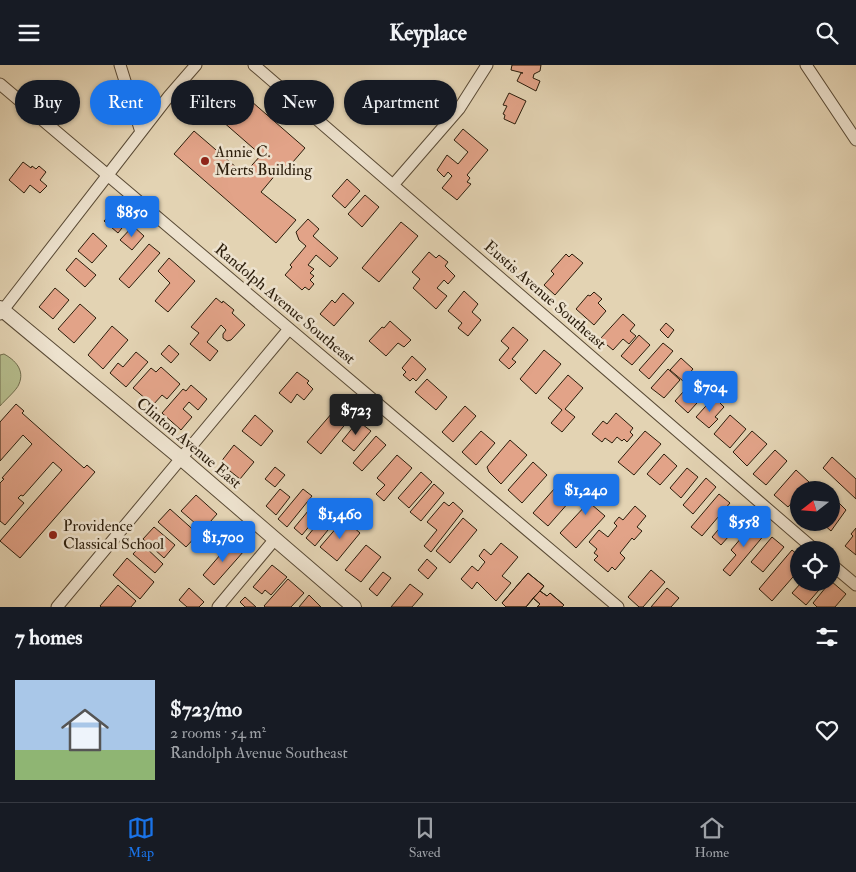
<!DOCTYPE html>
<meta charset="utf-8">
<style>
:root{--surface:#171b24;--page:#20242c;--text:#f1f3f6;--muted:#9ea1a6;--line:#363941;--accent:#1a73e8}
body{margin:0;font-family:"IM FELL Double Pica",serif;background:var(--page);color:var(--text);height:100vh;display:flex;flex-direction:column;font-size:19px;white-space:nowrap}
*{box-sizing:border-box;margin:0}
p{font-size:16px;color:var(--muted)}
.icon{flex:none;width:28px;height:28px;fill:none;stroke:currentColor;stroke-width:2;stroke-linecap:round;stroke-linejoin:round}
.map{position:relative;height:542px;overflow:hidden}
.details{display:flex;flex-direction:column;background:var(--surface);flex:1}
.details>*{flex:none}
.top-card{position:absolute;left:15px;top:15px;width:500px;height:45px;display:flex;gap:10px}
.needle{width:32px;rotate:253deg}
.controls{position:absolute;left:790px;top:416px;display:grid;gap:10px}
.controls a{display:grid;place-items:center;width:50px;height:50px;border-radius:50%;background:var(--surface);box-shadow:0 1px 4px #0004;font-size:25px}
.price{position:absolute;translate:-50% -42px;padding:0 11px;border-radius:5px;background:var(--accent);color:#fff;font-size:16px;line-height:32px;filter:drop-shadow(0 1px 2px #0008)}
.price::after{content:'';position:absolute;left:50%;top:30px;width:15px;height:11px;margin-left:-8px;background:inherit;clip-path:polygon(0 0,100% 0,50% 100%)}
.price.active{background:#222;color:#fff}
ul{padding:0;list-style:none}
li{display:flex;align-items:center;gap:15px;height:125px;padding:0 15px}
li+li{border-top:1px solid var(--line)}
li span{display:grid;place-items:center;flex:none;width:140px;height:100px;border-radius:0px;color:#555}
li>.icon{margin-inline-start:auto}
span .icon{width:60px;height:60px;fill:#fffc;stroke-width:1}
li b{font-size:21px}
h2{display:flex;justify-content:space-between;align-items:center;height:60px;padding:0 15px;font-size:21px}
.pill{padding:0 18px;border-radius:22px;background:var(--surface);box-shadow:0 1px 4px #0004;font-size:18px;line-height:45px}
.pill.active{background:var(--accent);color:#fff}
header{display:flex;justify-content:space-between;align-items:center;height:65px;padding:0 15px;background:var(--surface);font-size:22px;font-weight:700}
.menu{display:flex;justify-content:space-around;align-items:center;height:70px;border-top:1px solid var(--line);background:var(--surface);font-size:14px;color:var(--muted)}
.menu a{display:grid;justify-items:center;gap:2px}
.menu .active{color:var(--accent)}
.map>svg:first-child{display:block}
.green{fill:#b5bc8c;stroke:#706c4c}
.building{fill:#e2a388;stroke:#2b1d0b}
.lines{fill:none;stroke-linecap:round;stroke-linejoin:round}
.minor-casing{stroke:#594a35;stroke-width:13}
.tertiary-casing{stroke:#594a35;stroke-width:16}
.minor{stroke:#ede2ce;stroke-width:11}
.tertiary{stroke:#ede2ce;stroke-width:14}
.poi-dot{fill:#8f2418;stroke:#ede2ce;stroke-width:2}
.labels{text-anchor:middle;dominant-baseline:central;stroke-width:5;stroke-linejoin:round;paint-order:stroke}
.poi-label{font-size:16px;fill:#2b1d0b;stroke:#ede2ce;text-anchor:start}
.street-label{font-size:16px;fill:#2b1d0b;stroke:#ede2ce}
</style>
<header><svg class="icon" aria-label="menu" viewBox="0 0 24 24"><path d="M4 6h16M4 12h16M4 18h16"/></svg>Keyplace<svg class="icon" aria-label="search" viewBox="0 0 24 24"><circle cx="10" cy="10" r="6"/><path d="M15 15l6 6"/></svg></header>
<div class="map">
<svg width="856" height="542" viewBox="0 0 856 542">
<rect width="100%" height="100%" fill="#e3d3b3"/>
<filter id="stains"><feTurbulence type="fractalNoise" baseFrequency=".004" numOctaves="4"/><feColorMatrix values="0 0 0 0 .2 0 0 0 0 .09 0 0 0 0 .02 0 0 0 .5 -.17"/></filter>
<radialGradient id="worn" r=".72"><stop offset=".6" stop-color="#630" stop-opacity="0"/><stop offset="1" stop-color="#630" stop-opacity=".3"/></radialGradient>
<!-- green -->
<path class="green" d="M4,289C15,295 25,305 19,319C17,325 5,335 0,341V290Z"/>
<!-- building -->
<path class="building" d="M512,0H541L540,6L534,9L533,13L540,16L536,26L517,16L521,8H523L511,5Z
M228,16L305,83L286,105L282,102L261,127L296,155L276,178L174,89L194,66L244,109L261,90L206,42Z
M509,28L526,36L515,59L504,54L505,50L503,49L507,41L503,40Z
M463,64L488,85L467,110L470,113L467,117L471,119L457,135L442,123L452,111L448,107L444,112L437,105L447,90L458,99L468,87L454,75Z
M23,97L31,103L32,101L36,104L39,101L46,107L40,115L47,121L40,128L30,120L24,128L9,115Z
M347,114L360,126L345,143L332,131Z
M365,130L379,142L362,162L348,149Z
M117,142L130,153L118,168L104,156Z
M308,154L319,164L313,171L338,193L330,202L316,190L308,200L314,204L310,208L314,211L310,215L314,219L309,225L305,222L302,225L285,210L292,202L290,200L306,181L299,175L296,167Z
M401,157L418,171L379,217L362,203Z
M133,161L144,171L132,185L120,175Z
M93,168L107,181L92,198L78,186Z
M149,179L160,188L129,223L119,214Z
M429,187L436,193L439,190L448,197L445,201L455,211L448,219L444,215L437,223L447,231L436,244L413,223L420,214L412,207Z
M566,189L569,192L572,189L583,198L555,230L544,220L554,209L551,206Z
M76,193L96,210L85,222L66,205Z
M169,193L195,216L168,247L155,236L170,218L158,206Z
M55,223L69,235L53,254L39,242Z
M464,226L478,239L472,247L481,255L468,271L458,263L462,258L448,246Z
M594,227L602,234L598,238L606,246L594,260L576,244L588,230L590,231Z
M343,228L354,238L334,261L320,249L332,235L335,238Z
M216,233L222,238L223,236L234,245L232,248L245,260L231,275L227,276L223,273V269L226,265L221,260L207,277L218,286L210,296L190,279L199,268L191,262Z
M80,239L96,253L74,278L58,264Z
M623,249L635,260L630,266L636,271L629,279L623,274L613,285L600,274Z
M390,256L411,275L404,282L398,278L386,291L369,276L382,262L384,263Z
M666,258L674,265L668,273L660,265Z
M112,261L128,275L103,304L88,290Z
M513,262L528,275L512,294L516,297L509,304L499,295L509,283L501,276Z
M639,270L650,280L632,300L621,291Z
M663,278L673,286L649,314L639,305Z
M169,280L179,289L171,298L161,289Z
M544,285L561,299L536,329L520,314Z
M136,287L148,297L126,322L110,308L118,298L123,302Z
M412,291L426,304L416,316L413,313L410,316L403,310L406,307L402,303Z
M681,293L693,304L683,316L670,305Z
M161,302L180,319L167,334L162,330L153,340L133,323L151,303L156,307Z
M668,304L680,315L664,333L651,323Z
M297,307L309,316L307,318L313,324L304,335L297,329L291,338L279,328Z
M705,308L713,315L706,323L698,316Z
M568,310L583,323L565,344L575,352L562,367L551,358L562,345L548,333Z
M427,314L447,332L436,345L415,327Z
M692,317L705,329L688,348L675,336Z
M191,320L207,334L198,345L189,337L183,344L192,352L181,365L162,348L183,324L186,326Z
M714,332L724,342L715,352L718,354L709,363L696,352Z
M16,339L24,346L22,348L84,403L87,400L95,407L20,493L0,476L62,405L53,397L23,431L21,430L18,433L24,438L5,460L0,456V418L4,414L2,413L32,379L23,370L0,396V357Z
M339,340L352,351L321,389L307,377Z
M465,341L476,351L453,377L442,367Z
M616,348L633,363L630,367L633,370L627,377L624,374L622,376L617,372L612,378L605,373L602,377L592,369L603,356L607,359Z
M255,350L273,366L261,381L242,366Z
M730,350L746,364L730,383L714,369Z
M358,356L371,366L354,386L342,376Z
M481,366L495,378L476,400L462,387Z
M645,366L661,379L634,410L618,397Z
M752,366L767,379L747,401L733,387Z
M376,371L386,380L362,406L353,398Z
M510,375L527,390L501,419L489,407L487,402Z
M234,380L254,397L240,414L220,398Z
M775,385L787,396L766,420L753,409Z
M664,389L677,401L660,420L647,409Z
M397,390L412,403L384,436L376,429L385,420L377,413Z
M832,392L856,414V434L823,403Z
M533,397L547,410L522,438L508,425Z
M275,402L285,410L275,422L265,414Z
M687,403L698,412L681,433L670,423Z
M796,405L809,417L803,425H799V430L788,442L774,430Z
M421,407L432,417L409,443L398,433Z
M599,412L608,420L591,439L605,451L576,483L560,468L587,439L580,432Z
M706,413L716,422L693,449L683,440Z
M562,415L577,428L548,461L533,448Z
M434,419L444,428L421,456L410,447Z
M280,424L290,432L276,450L266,441Z
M303,424L312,431L287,462L278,454Z
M719,429L730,438L702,471L691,462Z
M196,430L217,449L203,465L181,446Z
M837,436L846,445L831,466L822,458H831V437L834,439Z
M444,437L449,441L453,437L463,446L431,487L424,481L437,465L427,457Z
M313,440L321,447L302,470L294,463Z
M332,441L341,449L315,481L306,473Z
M635,441L646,451L637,462L642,466L634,475L632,473L620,488L625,493L615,505L612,502L608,507L594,495L598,491L594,488L597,484L589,477L599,465L608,472L617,461L614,458L619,452L623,455Z
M170,444L198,469L186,482L158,457Z
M735,445L745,453L721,480L712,472Z
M463,453L477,465L450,498L436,486Z
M344,454L360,468L337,496L320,482Z
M753,459L765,469L730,511L723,505L736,490L731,485Z
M154,462L175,480L164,493L143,474Z
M856,463V490L845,481L853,471L851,469Z
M772,472L784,482L763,507L751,497Z
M232,476L244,486L214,520L203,510Z
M501,478L518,492L502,511L511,518L496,536L477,517L472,524L461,514L472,501L478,506L485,497L479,491L484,484L491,490Z
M142,479L163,499L155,508L133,489Z
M366,480L381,492L361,517L345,505Z
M792,485L799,491V505L772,536L759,524Z
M127,493L154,517L140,534L113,510Z
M427,494L437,503L428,514L418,505Z
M272,500L287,512L271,530L265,525L262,529L253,522Z
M651,505L665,517L643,542H639L628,532Z
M383,507L391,513L377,531L369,524Z
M528,508L544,521L540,526L547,531L550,528L564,540L562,542H537L540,539L533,533L526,542H506L502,538Z
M528,508L544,521L526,542H506L502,538Z
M288,514L304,528L291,542H265L264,541Z
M831,516L846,529L835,542H817L813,538Z
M801,518H825L806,540L792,528Z
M410,519L423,529L412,542H391Z
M118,520L136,536L131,542H101L100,541Z
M189,523L204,537L199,542H187L179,535Z
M667,523L679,533L671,542H651Z
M540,526L547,531L550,528L564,540L562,542H537L540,539L533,533Z
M309,530L321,542H299Z
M245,532L256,542H245L240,537Z"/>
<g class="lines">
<defs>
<path id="minor" d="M120,0L141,67
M254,0L815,485
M806,0L856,75
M0,19L618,542
M393,120L459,44L487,0
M0,249L169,31L196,0
M831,499L856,520
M57,542L289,264
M218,542L275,474"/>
<path id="tertiary" d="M0,243L182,394L354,542"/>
</defs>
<!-- minor casing -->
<use href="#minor" class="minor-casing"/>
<!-- tertiary casing -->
<use href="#tertiary" class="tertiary-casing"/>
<!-- minor -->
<use href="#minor" class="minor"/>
<!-- tertiary -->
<use href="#tertiary" class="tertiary"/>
</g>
<!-- markers -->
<g class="poi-dot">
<circle cx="205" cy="96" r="5"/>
<circle cx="53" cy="470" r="5"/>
</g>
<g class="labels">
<!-- poi labels -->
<g class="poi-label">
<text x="215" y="87">Annie C.<tspan x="215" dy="18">Merts Building</tspan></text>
<text x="63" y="461">Providence<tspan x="63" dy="18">Classical School</tspan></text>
</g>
<!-- street labels -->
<g class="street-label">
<text transform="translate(545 230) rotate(41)">Eustis Avenue Southeast</text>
<text transform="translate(285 239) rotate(40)">Randolph Avenue Southeast</text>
<text transform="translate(189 378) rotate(40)">Clinton Avenue East</text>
</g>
</g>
<rect width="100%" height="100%" filter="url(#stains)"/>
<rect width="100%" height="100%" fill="url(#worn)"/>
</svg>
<div class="controls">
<a><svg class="needle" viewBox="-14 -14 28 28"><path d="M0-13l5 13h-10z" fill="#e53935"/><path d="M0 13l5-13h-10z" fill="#9ea1a6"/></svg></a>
<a><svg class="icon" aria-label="locate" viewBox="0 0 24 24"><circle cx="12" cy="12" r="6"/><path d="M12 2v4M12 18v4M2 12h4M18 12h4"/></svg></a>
</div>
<b class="price" style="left:132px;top:173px">$850</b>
<b class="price" style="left:710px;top:348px">$704</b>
<b class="price active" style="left:356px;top:371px">$723</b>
<b class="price" style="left:586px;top:451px">$1,240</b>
<b class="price" style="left:340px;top:475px">$1,460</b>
<b class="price" style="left:744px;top:483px">$558</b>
<b class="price" style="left:223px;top:498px">$1,700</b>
<div class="top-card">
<a class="pill">Buy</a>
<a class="pill active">Rent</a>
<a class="pill">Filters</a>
<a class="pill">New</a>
<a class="pill">Apartment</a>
</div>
</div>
<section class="details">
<h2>7 homes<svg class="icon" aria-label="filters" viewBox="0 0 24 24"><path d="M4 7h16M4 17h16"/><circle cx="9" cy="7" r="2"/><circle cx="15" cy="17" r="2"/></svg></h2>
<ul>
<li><span style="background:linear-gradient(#a9c7e8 70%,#8fb573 0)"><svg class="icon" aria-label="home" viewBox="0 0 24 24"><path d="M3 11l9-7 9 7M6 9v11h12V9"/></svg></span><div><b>$723/mo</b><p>2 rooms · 54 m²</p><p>Randolph Avenue Southeast</p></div><svg class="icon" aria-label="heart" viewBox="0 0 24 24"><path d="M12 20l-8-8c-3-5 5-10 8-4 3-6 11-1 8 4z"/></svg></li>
</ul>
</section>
<nav class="menu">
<a class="active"><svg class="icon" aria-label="map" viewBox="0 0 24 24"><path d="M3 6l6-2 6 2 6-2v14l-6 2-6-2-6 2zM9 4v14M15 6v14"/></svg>Map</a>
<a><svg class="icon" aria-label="saved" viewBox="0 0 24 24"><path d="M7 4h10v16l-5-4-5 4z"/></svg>Saved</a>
<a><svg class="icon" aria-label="home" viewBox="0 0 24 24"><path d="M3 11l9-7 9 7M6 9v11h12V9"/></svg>Home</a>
</nav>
